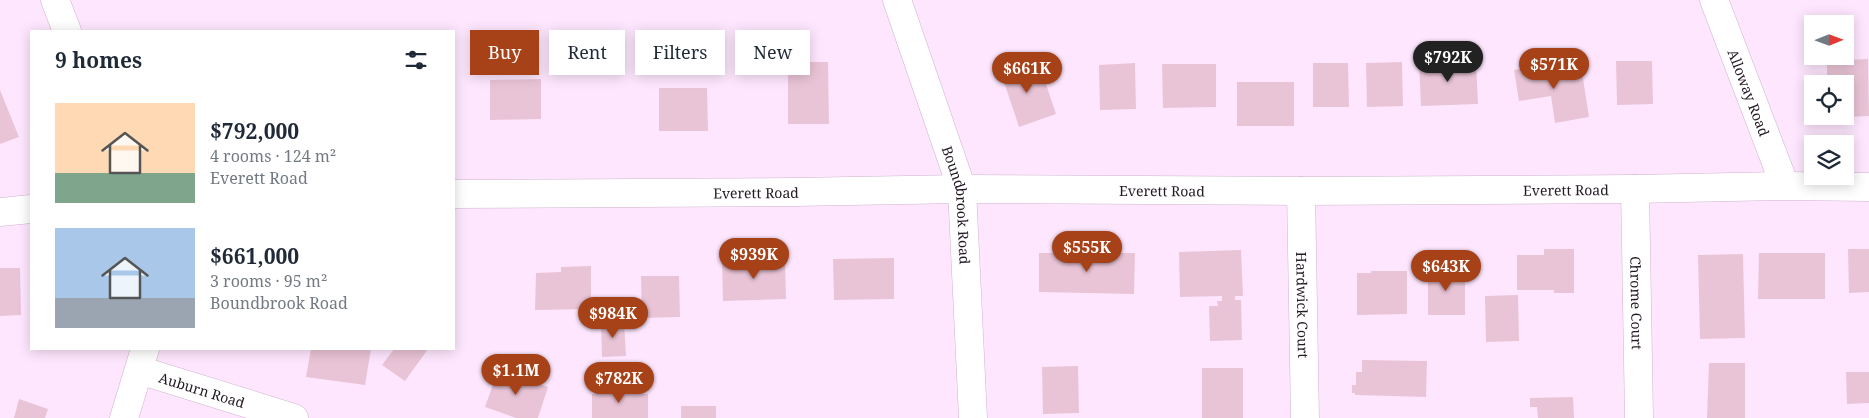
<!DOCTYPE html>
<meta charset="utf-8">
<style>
:root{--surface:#fff;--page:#f6f6f7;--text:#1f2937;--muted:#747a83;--accent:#a74118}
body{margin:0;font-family:"Noto Serif",serif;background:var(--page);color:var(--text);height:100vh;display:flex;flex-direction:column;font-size:19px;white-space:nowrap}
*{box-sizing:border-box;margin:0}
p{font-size:16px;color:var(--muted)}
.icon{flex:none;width:28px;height:28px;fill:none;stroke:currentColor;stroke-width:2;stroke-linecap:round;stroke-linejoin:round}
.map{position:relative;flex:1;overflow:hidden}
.side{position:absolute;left:30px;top:30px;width:425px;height:320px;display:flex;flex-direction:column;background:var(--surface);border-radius:0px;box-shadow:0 2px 12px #0003}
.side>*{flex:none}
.guide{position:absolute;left:470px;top:30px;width:475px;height:45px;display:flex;gap:10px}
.needle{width:32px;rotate:89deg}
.controls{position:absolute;left:1804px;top:15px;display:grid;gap:10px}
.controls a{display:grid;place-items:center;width:50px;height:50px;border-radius:0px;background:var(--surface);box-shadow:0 2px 12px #0003;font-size:25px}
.price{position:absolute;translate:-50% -42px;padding:0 11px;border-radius:18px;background:var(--accent);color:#fff;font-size:16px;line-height:32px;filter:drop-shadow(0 1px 2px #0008)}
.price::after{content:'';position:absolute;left:50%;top:30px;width:15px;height:11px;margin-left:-8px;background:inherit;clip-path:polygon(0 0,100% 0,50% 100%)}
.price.active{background:#222;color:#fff}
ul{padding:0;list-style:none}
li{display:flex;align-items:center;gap:15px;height:125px;padding:0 25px}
li span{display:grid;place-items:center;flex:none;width:140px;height:100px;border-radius:0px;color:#555}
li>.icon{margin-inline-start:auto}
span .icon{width:60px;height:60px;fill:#fffc;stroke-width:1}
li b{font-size:21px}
h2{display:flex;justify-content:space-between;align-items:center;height:60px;padding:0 25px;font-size:21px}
.pill{padding:0 18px;border-radius:0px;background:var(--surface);box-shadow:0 2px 12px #0003;font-size:18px;line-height:45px}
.pill.active{background:var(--accent);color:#fff}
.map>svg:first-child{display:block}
.building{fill:#e9c4d6}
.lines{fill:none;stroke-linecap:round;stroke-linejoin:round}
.street-casing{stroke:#ceb3ce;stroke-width:29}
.street{stroke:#fff;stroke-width:28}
.labels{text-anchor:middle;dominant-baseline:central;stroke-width:4;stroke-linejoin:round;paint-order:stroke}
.street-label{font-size:14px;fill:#231923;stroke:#fee7fe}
</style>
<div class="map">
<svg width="1869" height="418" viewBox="0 0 1869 418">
<rect width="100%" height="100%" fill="#fee7fe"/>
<!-- building -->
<path class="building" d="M1021,59L1027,77L1042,72L1056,114L1019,127L999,67Z
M1868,59L1869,116L1845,117V84H1827V61Z
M1476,60L1478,104L1421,106L1419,62Z
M1616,61H1652L1653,104L1617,105Z
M788,62H828L829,124H788Z
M1402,62L1403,106L1367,107L1366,63Z
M1561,62L1563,75L1582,72L1589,117L1555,123L1551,96L1519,101L1514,70Z
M1135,63L1136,109L1100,110L1099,65Z
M1313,63H1348L1349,107H1313Z
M1162,64H1216V107L1163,108Z
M541,79V119L490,120V80Z
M1237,82H1294V126H1237Z
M659,88H707L708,131H659Z
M0,90L19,137L0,144Z
M1544,249H1574V293H1554V290H1517V255H1544Z
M1848,249H1869V292L1849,293Z
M1241,250L1243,296H1235V300H1241L1242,340L1210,341L1209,306H1218L1217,301H1222V296L1180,297L1179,252Z
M1039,253H1135L1134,294L1039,292Z
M1759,253H1825V299H1758Z
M1743,254L1745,338L1700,339L1698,255Z
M894,258V299L834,300L833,259Z
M785,259L786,299L723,301L722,260Z
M591,266V309L535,310L536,273L561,272V267Z
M0,268H20L21,315L0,316Z
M1428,270H1465V315H1428Z
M1371,271H1407V314L1357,315V273H1371Z
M641,276H679L680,317L642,318Z
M1518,295L1519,341L1486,342L1485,296Z
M624,321L626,356L602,357L601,322Z
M311,349H371L365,385L306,377Z
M394,349H428L405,381L382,365Z
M1362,360L1427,361L1426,397L1355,395V393H1352V385H1356V372H1362Z
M1709,363H1745V418H1707Z
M1078,366L1079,413L1043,414L1042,367Z
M1202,368H1243V418H1202Z
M498,370L548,387L538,418H516L485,407Z
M1846,372H1869V403L1847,404Z
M603,385H629V394H648V418H592V394L603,393Z
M1573,397L1574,418H1538L1537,407H1530V398Z
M19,399L48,409L45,418H14Z
M681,406H716V418H681Z"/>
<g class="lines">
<defs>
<g id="street">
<path d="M55,0L67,31"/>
<path id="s1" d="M897,0L962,189L973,418"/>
<path id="s2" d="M1714,0L1785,186"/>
<path id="s3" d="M1635,189L1639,418"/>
<path id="s4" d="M1301,191L1305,418"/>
<path id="s5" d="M454,194L794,192L962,189L1301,191L1635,189L1785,186L1869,187"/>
<path d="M0,212L31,209"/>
<path id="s6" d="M139,370L294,418"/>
<path d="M124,418L145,349"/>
</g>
</defs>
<!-- street casing -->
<use href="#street" class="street-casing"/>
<!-- street -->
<use href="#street" class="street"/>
</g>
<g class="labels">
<!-- street labels -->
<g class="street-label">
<text stroke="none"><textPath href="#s2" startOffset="99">Alloway Road</textPath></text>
<text stroke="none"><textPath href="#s5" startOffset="1112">Everett Road</textPath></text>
<text stroke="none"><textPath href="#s5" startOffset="708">Everett Road</textPath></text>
<text stroke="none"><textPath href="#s5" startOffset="302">Everett Road</textPath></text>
<text stroke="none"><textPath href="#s1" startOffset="215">Boundbrook Road</textPath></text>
<text stroke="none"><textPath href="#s3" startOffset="114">Chrome Court</textPath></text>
<text stroke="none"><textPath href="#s4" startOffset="114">Hardwick Court</textPath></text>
<text stroke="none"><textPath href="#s6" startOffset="66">Auburn Road</textPath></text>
</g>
</g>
</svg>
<div class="controls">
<a><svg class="needle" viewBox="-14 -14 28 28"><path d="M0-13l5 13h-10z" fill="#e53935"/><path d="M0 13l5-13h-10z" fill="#747a83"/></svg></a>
<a><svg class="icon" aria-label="locate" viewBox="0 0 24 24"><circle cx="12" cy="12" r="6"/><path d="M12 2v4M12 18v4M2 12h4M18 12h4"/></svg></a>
<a><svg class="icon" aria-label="layers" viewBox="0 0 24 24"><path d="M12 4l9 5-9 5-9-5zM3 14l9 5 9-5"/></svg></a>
</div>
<b class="price active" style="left:1448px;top:83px">$792K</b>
<b class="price" style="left:1554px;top:90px">$571K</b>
<b class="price" style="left:1027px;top:94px">$661K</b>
<b class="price" style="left:1087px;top:273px">$555K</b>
<b class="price" style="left:754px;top:280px">$939K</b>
<b class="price" style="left:1446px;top:292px">$643K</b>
<b class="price" style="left:613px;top:339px">$984K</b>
<b class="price" style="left:516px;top:396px">$1.1M</b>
<b class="price" style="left:619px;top:404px">$782K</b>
<div class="guide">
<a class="pill active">Buy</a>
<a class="pill">Rent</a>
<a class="pill">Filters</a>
<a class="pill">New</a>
</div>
<section class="side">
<h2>9 homes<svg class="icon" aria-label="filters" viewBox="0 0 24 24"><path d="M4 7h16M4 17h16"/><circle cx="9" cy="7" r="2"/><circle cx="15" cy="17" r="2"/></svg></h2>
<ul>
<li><span style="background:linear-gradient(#ffd9b3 70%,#7fa58c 0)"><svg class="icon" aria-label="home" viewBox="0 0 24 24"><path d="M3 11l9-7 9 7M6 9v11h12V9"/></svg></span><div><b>$792,000</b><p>4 rooms · 124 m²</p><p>Everett Road</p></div></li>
<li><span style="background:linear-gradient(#a9c7e8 70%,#9aa5b1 0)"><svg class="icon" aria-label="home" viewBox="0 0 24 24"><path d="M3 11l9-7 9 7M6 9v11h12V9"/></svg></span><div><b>$661,000</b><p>3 rooms · 95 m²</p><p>Boundbrook Road</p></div></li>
</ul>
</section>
</div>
